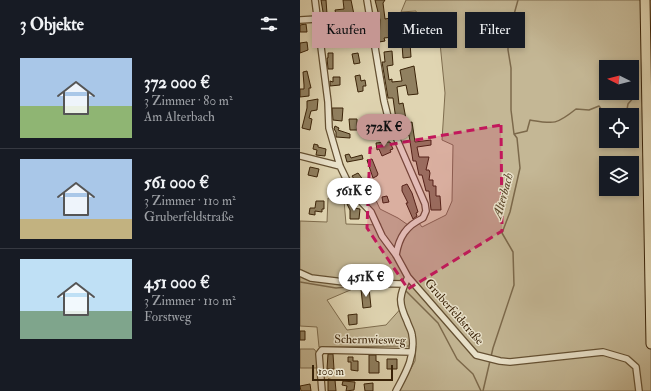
<!DOCTYPE html>
<html lang="de">
<meta charset="utf-8">
<style>
:root{--surface:#171b24;--page:#20242c;--text:#f1f3f6;--muted:#9ea1a6;--line:#363941;--accent:#c59692}
body{margin:0;font-family:"IM FELL Double Pica",serif;background:var(--page);color:var(--text);height:100vh;display:flex;flex-direction:column;font-size:15px;white-space:nowrap}
*{box-sizing:border-box;margin:0}
p{font-size:13px;color:var(--muted)}
.icon{flex:none;width:22px;height:22px;fill:none;stroke:currentColor;stroke-width:2;stroke-linecap:round;stroke-linejoin:round}
.map{position:relative;flex:1;overflow:hidden}
.sheet{display:flex;flex-direction:column;background:var(--surface);width:300px}
.sheet>*{flex:none}
.hud{position:absolute;left:12px;top:12px;width:279px;height:36px;display:flex;gap:8px}
.needle{width:26px;rotate:276deg}
.controls{position:absolute;left:299px;top:60px;display:grid;gap:8px}
.controls a{display:grid;place-items:center;width:40px;height:40px;border-radius:0px;background:var(--surface);box-shadow:0 2px 6px #0003;font-size:20px}
.scale{position:absolute;left:12px;bottom:10px;width:81px;box-sizing:border-box;padding-left:4px;border:2px solid #3a2308;border-top:0;font-size:11px;line-height:14px;white-space:nowrap;color:#3a2308;-webkit-text-stroke:3px #ebe4cd;paint-order:stroke}
.price{position:absolute;translate:-50% -34px;padding:0 9px;border-radius:14px;background:#fff;color:#222;font-size:13px;line-height:26px;filter:drop-shadow(0 1px 2px #0008)}
.price::after{content:'';position:absolute;left:50%;top:24px;width:12px;height:9px;margin-left:-6px;background:inherit;clip-path:polygon(0 0,100% 0,50% 100%)}
.price.active{background:var(--accent);color:#111}
ul{padding:0;list-style:none}
li{display:flex;align-items:center;gap:12px;height:100px;padding:0 20px}
li+li{border-top:1px solid var(--line)}
li span{display:grid;place-items:center;flex:none;width:112px;height:80px;border-radius:0px;color:#555}
li>.icon{margin-inline-start:auto}
span .icon{width:48px;height:48px;fill:#fffc;stroke-width:1}
li b{font-size:17px}
h2{display:flex;justify-content:space-between;align-items:center;height:48px;padding:0 20px;font-size:17px}
.chip{padding:0 14px;border-radius:0px;background:var(--surface);box-shadow:0 2px 6px #0003;font-size:14px;line-height:36px}
.chip.active{background:var(--accent);color:#111}
main{display:flex;flex:1;min-height:0}
.map>svg:first-child{display:block}
.green{fill:#c4b795;stroke:#7f6d4e;fill-rule:evenodd}
.lines{fill:none;stroke-linecap:round;stroke-linejoin:round}
.stream{stroke:#7c694b;stroke-width:1.5}
.building{fill:#908060;stroke:#3a2308}
.street-casing{stroke:#645032;stroke-width:8}
.primary-casing{stroke:#3a2308;stroke-width:11}
.street{stroke:#ebe4cd;stroke-width:5.5}
.primary{stroke:#e0d5b2;stroke-width:9}
.marked{fill:#c2185b;fill-opacity:0.2;stroke:#c2185b;stroke-width:3;stroke-dasharray:8 5;stroke-linejoin:round}
.labels{text-anchor:middle;dominant-baseline:central;stroke-width:3;stroke-linejoin:round;paint-order:stroke}
.street-label{font-size:12px;fill:#3a2308;stroke:#ebe4cd}
.water-label{font-size:13px;font-style:italic;fill:#5b462a;stroke:#ebe4cd}
</style>
<main>
<section class="sheet">
<h2>3 Objekte<svg class="icon" aria-label="filters" viewBox="0 0 24 24"><path d="M4 7h16M4 17h16"/><circle cx="9" cy="7" r="2"/><circle cx="15" cy="17" r="2"/></svg></h2>
<ul>
<li><span style="background:linear-gradient(#a9c7e8 60%,#8fb573 0)"><svg class="icon" aria-label="home" viewBox="0 0 24 24"><path d="M3 11l9-7 9 7M6 9v11h12V9"/></svg></span><div><b>372 000 €</b><p>3 Zimmer · 80 m²</p><p>Am Alterbach</p></div></li>
<li><span style="background:linear-gradient(#a9c7e8 75%,#c2b280 0)"><svg class="icon" aria-label="home" viewBox="0 0 24 24"><path d="M3 11l9-7 9 7M6 9v11h12V9"/></svg></span><div><b>561 000 €</b><p>3 Zimmer · 110 m²</p><p>Gruberfeldstraße</p></div></li>
<li><span style="background:linear-gradient(#bfe0f5 65%,#7fa58c 0)"><svg class="icon" aria-label="home" viewBox="0 0 24 24"><path d="M3 11l9-7 9 7M6 9v11h12V9"/></svg></span><div><b>451 000 €</b><p>3 Zimmer · 110 m²</p><p>Forstweg</p></div></li>
</ul>
</section>
<div class="map">
<svg width="351" height="391" viewBox="0 0 351 391">
<rect width="100%" height="100%" fill="#e0d5b2"/>
<filter id="stains"><feTurbulence type="fractalNoise" baseFrequency=".005" numOctaves="4"/><feColorMatrix values="0 0 0 0 .2 0 0 0 0 .09 0 0 0 0 .02 0 0 0 .5 -.17"/></filter>
<radialGradient id="worn" r=".72"><stop offset=".6" stop-color="#630" stop-opacity="0"/><stop offset="1" stop-color="#630" stop-opacity=".3"/></radialGradient>
<!-- green -->
<path class="green" d="M106,0H351V241L345,254L346,288L351,290V391H99L115,361L116,346L19,347L17,327L0,326V221L27,222L28,198L44,200L46,224L81,225L68,203L74,196L80,209L98,218L111,227L119,223L122,227L146,215L152,201L153,145L142,140L145,93L139,33L122,36L116,11L101,12ZM306,67H332V93H306ZM306,115H332V141H306ZM306,163H332V189H306ZM63,282H101L104,305L86,325L47,330L27,300L55,288Z
M0,349H14L18,354L19,368H0Z"/>
<g class="lines">
<!-- stream -->
<path class="stream" d="M326,115L328,104L334,97
M214,134L227,131L230,120C254,124 256,125 276,109L289,110L299,106L306,116
M0,282L36,288L58,286
M105,290L138,323L157,359L173,374L181,391
M183,391L193,348L214,285L213,252L202,233L210,212L220,168L217,138L214,134L211,110V68L208,50V36L218,0"/>
</g>
<!-- building -->
<path class="building" d="M21,0H26L27,14L31,13L32,22L25,24Z
M43,0H51L58,34L54,42L50,40L45,14L36,15L35,10L44,9Z
M75,0H85L83,3L85,19L90,18L92,31L102,30L103,36L84,38L85,41L79,42L80,20Z
M6,24L7,32H0V25Z
M7,42L8,50L0,53V43Z
M110,42L111,57L103,58L102,44Z
M92,51L93,65L87,66L89,80L92,79V82L102,81L100,70L114,66L118,94L108,95L106,85L97,87L99,104L103,103L106,119L96,120L93,98H88L82,62H85L84,52Z
M28,53H33V69H28L27,58H28Z
M58,53L60,63L54,64L52,54Z
M7,71L11,88H9V96L0,97V89H4V85L3,72Z
M60,75L61,81L65,80L66,86H63V91L58,92L55,76Z
M33,77H40V85L30,86V81L33,82Z
M18,99L17,110L11,111L9,118L12,119L10,130L2,128L7,108V101Z
M32,108H43L42,121L33,120Z
M49,119H57V130H50Z
M112,122L115,142L131,140V145L117,147L119,157H129L126,170H129L130,173L129,180H133V186H136V196H140L141,210H131L129,191H126L122,175H119L116,161H113L109,135L104,136L103,124Z
M35,126L39,128L38,130L50,134V138L36,137V132L34,129Z
M85,142H90L93,149L90,150L91,152L82,156L79,149L77,150L76,143Z
M14,144L18,145V147L26,149L25,156L16,155L17,150L13,149Z
M49,154L51,158L62,155L63,159L47,162L45,155Z
M72,159L78,174L77,176L73,178L67,160Z
M10,167L19,169L17,177L8,175Z
M58,173L67,185L60,188L52,176Z
M107,184L112,193L118,212L116,213L117,216L113,219L106,203H108L102,191V186Z
M87,196L89,202L83,203L82,197Z
M16,201H24V209H22V212L15,211V215L9,214L10,208H15Z
M52,202L54,208L60,209L59,219H50V210L47,204Z
M69,288L71,307L63,308L61,289Z
M57,314V324L49,325L48,315Z
M0,331H5V340H0Z
M28,354H33L34,369H27Z
M69,355H76V361L79,362V373H69Z
M48,357H53V361H58V371L51,370V362H48Z
M87,359H97V369H87Z
M28,379L35,380L36,391H28Z
M43,381L55,382L54,390L46,391L47,386L42,385Z
M73,383V391H65L64,384Z
M10,384L11,391H1L0,386Z"/>
<g class="lines">
<defs>
<path id="street" d="M15,0L28,102L29,128L40,166L53,193L71,212L82,236L96,255L108,277L176,355L200,361L210,362L303,352L327,359L336,367L339,391
M67,0L84,101L89,121L125,204L126,211L123,218C106,226 99,237 96,255
M0,20L17,19
M0,156L40,166
M0,273L11,278L52,283L104,284
M22,391L19,354L22,350L112,352
M96,391C105,374 116,356 112,335C112,331 108,325 107,321C98,302 99,296 108,277"/>
<path id="primary" d="M345,0L351,344"/>
</defs>
<!-- street casing -->
<use href="#street" class="street-casing"/>
<!-- primary casing -->
<use href="#primary" class="primary-casing"/>
<!-- street -->
<use href="#street" class="street"/>
<!-- primary -->
<use href="#primary" class="primary"/>
</g>
<!-- marked area -->
<path class="marked" d="M201,125L202,231L108,289L67,228L70,148Z"/>
<g class="labels">
<!-- street labels -->
<g class="street-label">
<text transform="translate(154 312) rotate(49)">Gruberfeldstraße</text>
<text transform="translate(70 340) rotate(1)">Schernwiesweg</text>
</g>
<!-- water labels -->
<g class="water-label">
<text transform="translate(203 196) rotate(-75)">Alterbach</text>
</g>
</g>
<rect width="100%" height="100%" filter="url(#stains)"/>
<rect width="100%" height="100%" fill="url(#worn)"/>
</svg>
<div class="controls">
<a><svg class="needle" viewBox="-14 -14 28 28"><path d="M0-13l5 13h-10z" fill="#e53935"/><path d="M0 13l5-13h-10z" fill="#9ea1a6"/></svg></a>
<a><svg class="icon" aria-label="locate" viewBox="0 0 24 24"><circle cx="12" cy="12" r="6"/><path d="M12 2v4M12 18v4M2 12h4M18 12h4"/></svg></a>
<a><svg class="icon" aria-label="layers" viewBox="0 0 24 24"><path d="M12 4l9 5-9 5-9-5zM3 14l9 5 9-5"/></svg></a>
</div>
<div class="scale">100 m</div>
<b class="price active" style="left:84px;top:148px">372K €</b>
<b class="price" style="left:54px;top:212px">561K €</b>
<b class="price" style="left:66px;top:298px">451K €</b>
<div class="hud">
<a class="chip active">Kaufen</a>
<a class="chip">Mieten</a>
<a class="chip">Filter</a>
</div>
</div>
</main>
